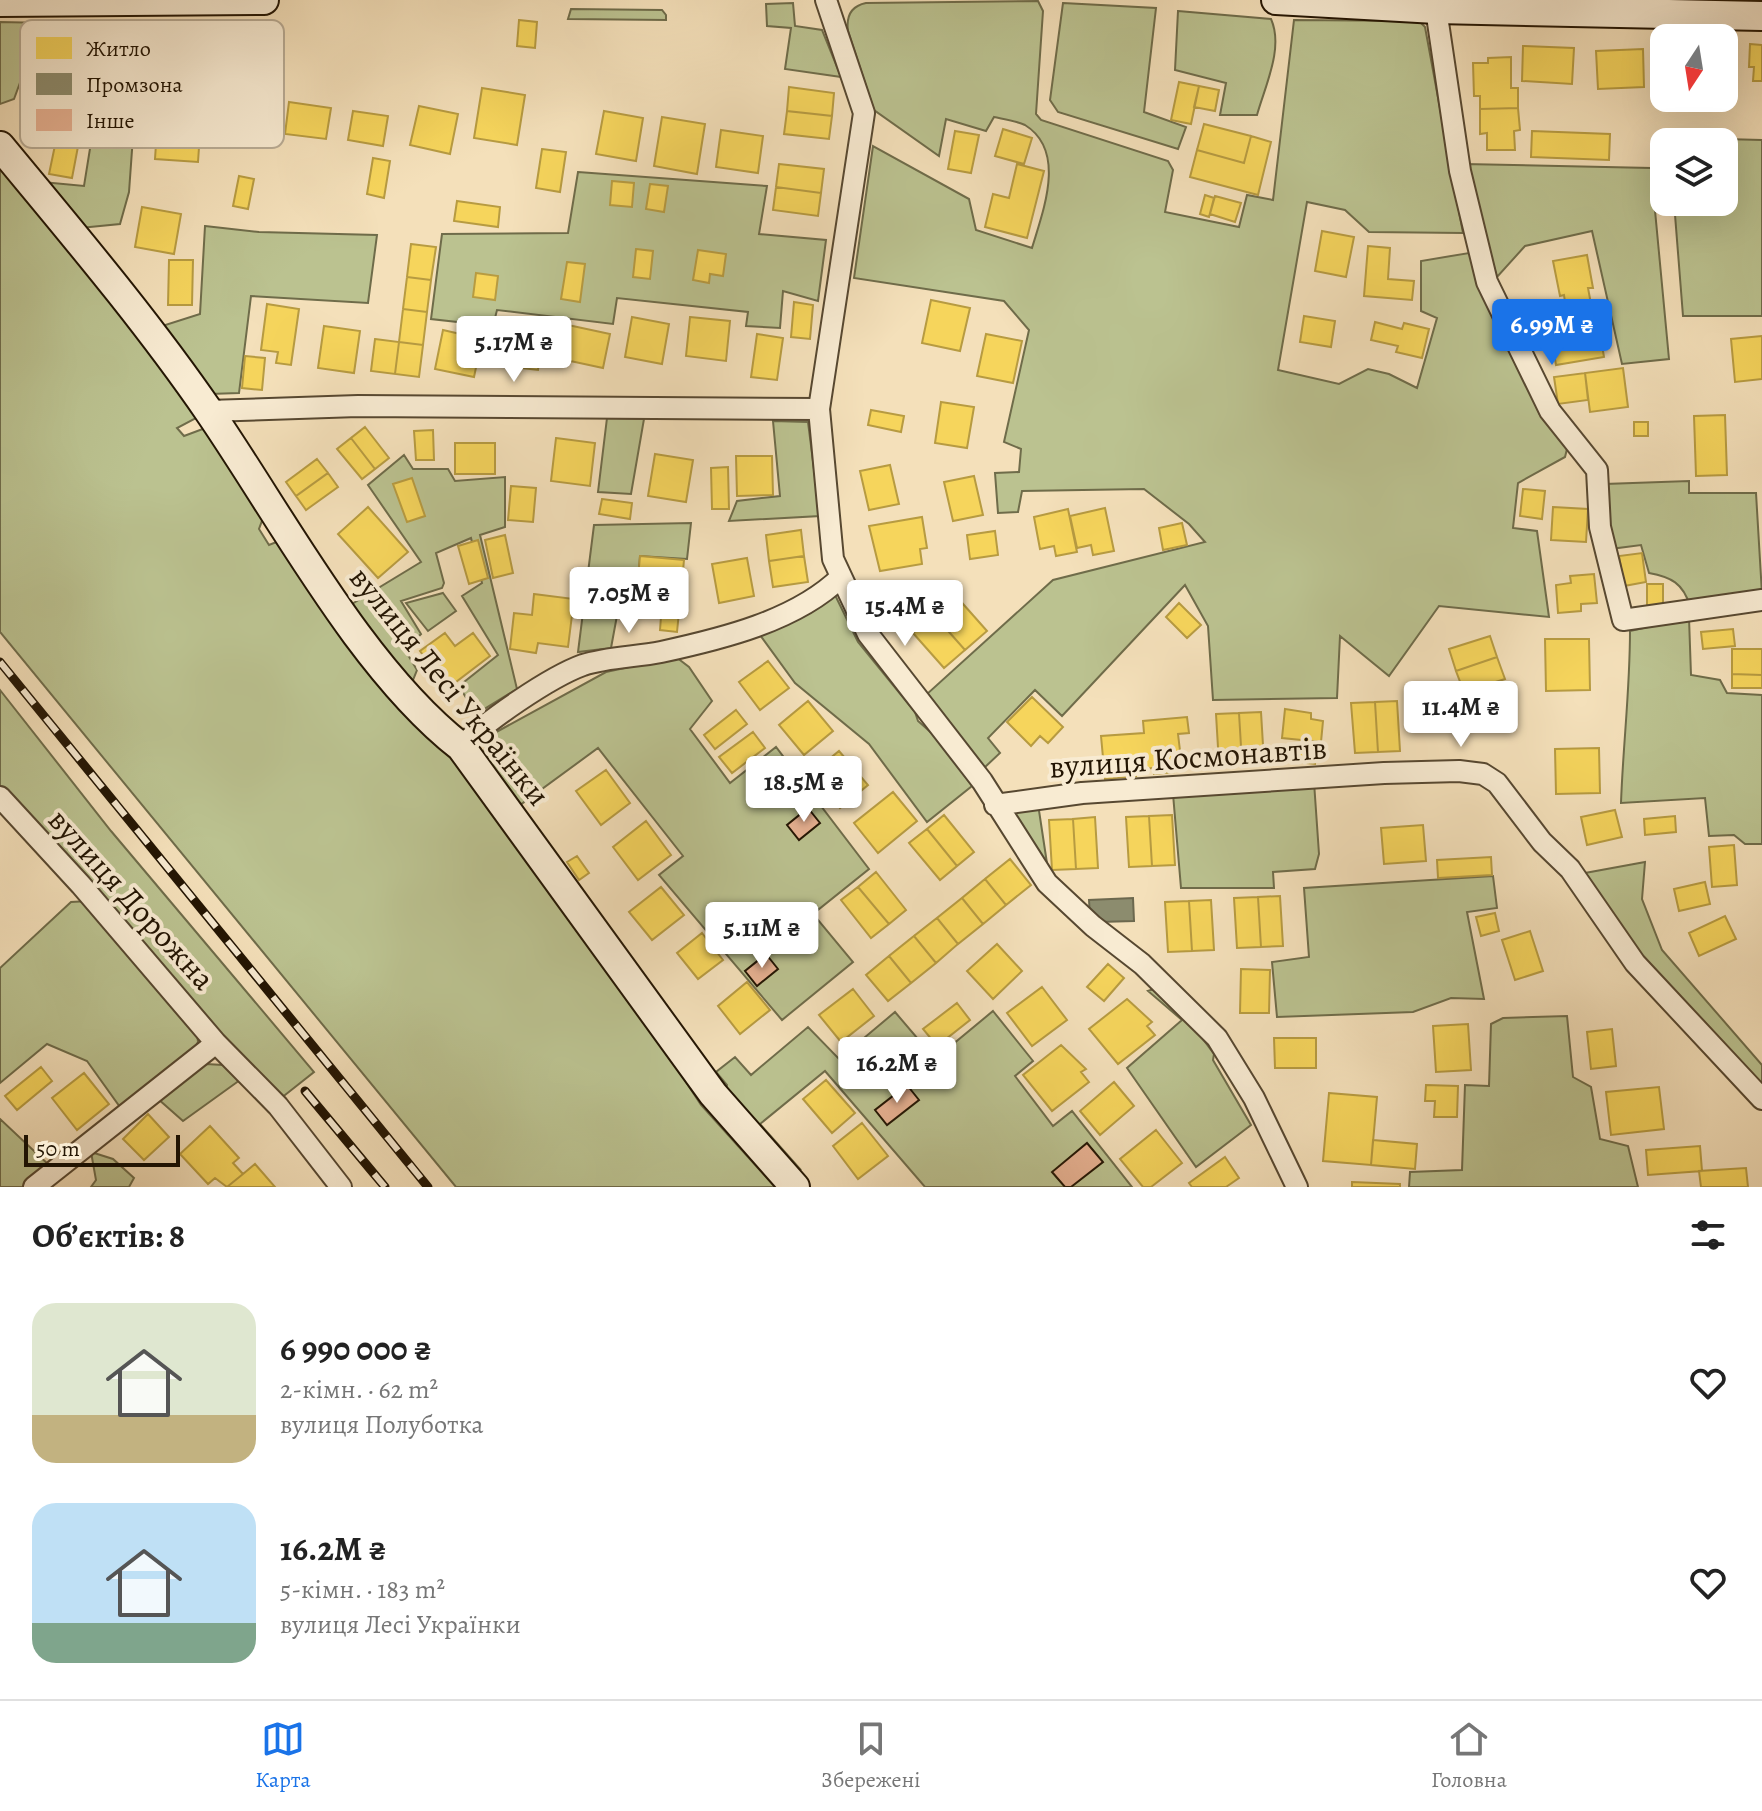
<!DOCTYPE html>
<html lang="uk">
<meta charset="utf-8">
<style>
:root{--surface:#fff;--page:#f6f6f6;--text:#222;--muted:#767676;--line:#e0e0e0;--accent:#1a73e8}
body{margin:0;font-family:Alegreya,serif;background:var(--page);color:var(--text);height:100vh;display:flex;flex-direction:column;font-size:30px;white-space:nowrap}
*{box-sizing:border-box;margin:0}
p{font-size:26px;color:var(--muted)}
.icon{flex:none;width:44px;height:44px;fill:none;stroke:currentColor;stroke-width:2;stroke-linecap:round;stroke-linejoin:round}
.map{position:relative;height:1187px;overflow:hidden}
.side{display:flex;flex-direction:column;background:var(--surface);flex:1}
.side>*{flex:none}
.needle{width:52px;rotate:192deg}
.controls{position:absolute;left:1650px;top:24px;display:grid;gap:16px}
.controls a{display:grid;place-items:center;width:88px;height:88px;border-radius:16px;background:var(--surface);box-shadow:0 8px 32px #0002;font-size:40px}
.scale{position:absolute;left:24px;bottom:20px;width:156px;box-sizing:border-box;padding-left:8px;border:4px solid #231503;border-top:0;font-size:22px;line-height:28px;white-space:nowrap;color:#231503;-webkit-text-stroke:6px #f8ebd2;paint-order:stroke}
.price{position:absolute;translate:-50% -68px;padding:0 18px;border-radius:8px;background:#fff;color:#222;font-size:26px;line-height:52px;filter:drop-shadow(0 2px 4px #0008)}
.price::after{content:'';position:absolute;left:50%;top:48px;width:24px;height:18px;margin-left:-12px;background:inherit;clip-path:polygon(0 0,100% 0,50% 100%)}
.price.on{background:var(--accent);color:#fff}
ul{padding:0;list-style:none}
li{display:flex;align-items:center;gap:24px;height:200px;padding:0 32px}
li span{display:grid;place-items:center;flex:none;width:224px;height:160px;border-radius:24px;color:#555}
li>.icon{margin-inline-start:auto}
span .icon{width:96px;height:96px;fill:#fffc;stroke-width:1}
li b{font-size:34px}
h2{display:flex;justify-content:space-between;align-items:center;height:96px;padding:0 32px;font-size:34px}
.dock{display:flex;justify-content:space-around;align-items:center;height:112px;border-top:2px solid var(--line);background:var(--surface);font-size:22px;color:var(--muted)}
.dock a{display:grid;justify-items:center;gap:4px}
.dock .on{color:var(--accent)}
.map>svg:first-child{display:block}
.green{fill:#bbc290;stroke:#6f6c4a;stroke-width:2}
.homes{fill:#f6d55c;stroke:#b79b41;stroke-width:2}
.industry{fill:#8c8c6e;stroke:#6c684e;stroke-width:2}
.building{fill:#e8b293;stroke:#231503;stroke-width:2}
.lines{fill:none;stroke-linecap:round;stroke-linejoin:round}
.street-casing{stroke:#574831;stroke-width:24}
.secondary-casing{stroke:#231503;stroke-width:32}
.street{stroke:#f8ebd2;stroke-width:20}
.secondary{stroke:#f8ebd2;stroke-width:28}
.rail-casing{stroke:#231503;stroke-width:9}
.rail{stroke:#f8ebd2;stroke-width:6;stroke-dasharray:18;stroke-linecap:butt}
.labels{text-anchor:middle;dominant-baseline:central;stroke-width:8;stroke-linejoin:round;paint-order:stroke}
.street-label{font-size:32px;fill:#231503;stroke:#f8ebd2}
.key{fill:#f8ebd2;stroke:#b8ab94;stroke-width:2}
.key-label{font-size:22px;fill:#231503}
</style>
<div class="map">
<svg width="1762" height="1187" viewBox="0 0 1762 1187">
<rect width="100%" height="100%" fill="#f4e0ba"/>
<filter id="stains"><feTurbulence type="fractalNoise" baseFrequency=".0025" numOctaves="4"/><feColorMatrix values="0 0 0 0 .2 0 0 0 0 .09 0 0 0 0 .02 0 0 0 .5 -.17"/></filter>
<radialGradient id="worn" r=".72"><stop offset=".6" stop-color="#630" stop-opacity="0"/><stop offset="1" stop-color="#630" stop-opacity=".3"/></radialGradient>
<!-- green -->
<path class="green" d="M1038,1L1043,11L1036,114L1041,120L1168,161L1173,170L1165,212L1239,227L1247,195L1273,200L1294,20L1419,21L1425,27L1463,233L1369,232L1345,210L1307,202L1278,370L1339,384L1368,369L1389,374L1417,388L1437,318L1421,311V261L1469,253L1540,415L1567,449L1565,457L1518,483L1513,528L1537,531L1549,617L1439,606L1389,676L1340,636L1337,698L1213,700L1208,626L1185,585L1062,716L1035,690L988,738L1000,753L984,768L927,694L1053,580L1205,542L1189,524L1144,489L1022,491L1018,512L998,513L995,473L1019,472L1021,449L1004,442L1029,330L1004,301L854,278L873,146L969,199L976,230L1032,248C1043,211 1067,151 1025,125C1017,121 1003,119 994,117L986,131L946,119L939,156L874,110L848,31C846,16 851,6 866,3Z
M793,3L795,26L822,30L841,77L785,69L791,28L767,26L766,4Z
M1063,3L1156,8L1144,112L1186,127L1178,149L1058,112L1050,100Z
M571,9L662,10L666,15V20L568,19Z
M1178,11L1271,19C1284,48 1265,86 1257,115H1220L1226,83L1175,70Z
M0,22L141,25L129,192L120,224L80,228L42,182L84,186L93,130L78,123L90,73L28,61L14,99L0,104Z
M1686,138L1762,140V316H1683L1674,202H1724V142H1684Z
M0,158L200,416L177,428L184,436L208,427L263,518L259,529L269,545L279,541L388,688L386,695L399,709L407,706L454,761L656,1036L701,1105L775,1187H456L0,632Z
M1464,164L1651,168L1669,359L1622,364L1592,231L1525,246L1497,277Z
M578,172L767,186L759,234L826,240L818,301L783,291L780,328L746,326L748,312L617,298L613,324L497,310L493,326L431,319L442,234L568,233Z
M205,226L259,232L377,235L368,303L251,296L239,393L209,394L159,327L200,314Z
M607,418L644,419L631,494L598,492Z
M773,421L808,422L820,516L729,521L737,501L780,496Z
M404,455L413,469H448L455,481L505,477V527L480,535L517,689L476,714L459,686L498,655L462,596L482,583L471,538L436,553L444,583L442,588L401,601L421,634L405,650L417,670L411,685L352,604L421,562L368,485Z
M1689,481V493H1756L1762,594L1690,606C1683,583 1671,577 1649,573L1641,545L1610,549L1605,484Z
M691,523L687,559L640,556L638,584L621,594L611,648L578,652L594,525Z
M443,593L456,611L428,631L406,603Z
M831,594L836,597L858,642L915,712L918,721L936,737L972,786L927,822L869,744L795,683L760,635Z
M1689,618L1691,675L1720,680L1727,693L1762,695V844H1745L1734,835L1709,836L1705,798L1621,803C1623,745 1630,690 1630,631Z
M676,657L689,667L712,701L690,729L730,783L776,747L869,869L813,914L853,962L782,1020L659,875L683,856L598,748L520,805L483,755L489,736L606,672Z
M0,690L111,831L314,1072L280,1099L219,1035L126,922L0,786Z
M1314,782L1319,854L1315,869L1273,872L1274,888H1181L1173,794Z
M1038,804L1048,870L1007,811Z
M1645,862L1642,899L1662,950L1762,1065V1091L1638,953L1585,873Z
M1493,876L1497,908L1467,912L1484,999L1451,998L1413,1012L1277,1017L1272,962L1309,957L1304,888Z
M89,901L196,1024L198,1042L195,1048L120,1107L87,1061L47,1044L0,1083V968L71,902Z
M1154,989L1188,1019L1214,1054L1213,1060L1251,1125L1196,1167L1127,1068L1182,1020L1148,991Z
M993,1011L1033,1061L1015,1076L1053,1126L1072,1111L1132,1187H925L825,1071L760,1124L800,1169L791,1170L725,1093L727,1085L716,1072L735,1057L751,1075L808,1027L839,1059L895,1012L935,1059Z
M1567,1016L1573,1077L1591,1087L1600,1139L1628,1146L1638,1187H1409L1410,1172L1462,1170L1465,1085L1489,1086L1491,1024L1503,1018Z
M206,1064L223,1065L240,1080L183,1121L157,1098Z
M0,1119L51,1167L26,1187H0Z
M91,1152L113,1159L134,1178L129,1187H91L96,1180Z"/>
<!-- homes -->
<path class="homes" d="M519,20L537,22L535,48L517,46Z
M1750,44L1762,45V81H1753L1754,67H1749Z
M1523,46L1574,48L1572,84L1522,81Z
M1643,49L1644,87L1598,89L1596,51Z
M1511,57V88H1518V108L1480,109V96H1474L1473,63H1488V58Z
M1179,82L1199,86L1191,124L1171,120Z
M1199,86L1219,90L1215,111L1194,107Z
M789,87L834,93L832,116L787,111Z
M482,88L525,95L517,145L474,138Z
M289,102L331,108L326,139L285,134Z
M419,106L458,114L450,154L410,145Z
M1518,108L1520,130L1514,131L1515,150H1487V133L1480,134V109Z
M353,111L388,116L383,146L348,140Z
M604,111L643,118L636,161L596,154Z
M787,111L832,116L829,139L784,134Z
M662,117L705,124L697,174L654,166Z
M1204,124L1251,136L1244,163L1197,150Z
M157,129L200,133L198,162L155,159Z
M1003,129L1032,138L1024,164L995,156Z
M721,130L763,136L758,173L716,167Z
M58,131L80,136L72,178L49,174Z
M955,131L979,135L971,173L948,169Z
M1532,131L1610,134L1609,160L1531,157Z
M1251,136L1271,142L1258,195L1190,177L1197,150L1244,163Z
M542,149L566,152L560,192L536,188Z
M373,158L390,161L384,198L367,194Z
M779,164L824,169L821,193L776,187Z
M1017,164L1044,171L1027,238L985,227L993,194L1009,198Z
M239,176L254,179L248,209L233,206Z
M612,181L634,183L632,207L610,205Z
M650,184L668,186L664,212L646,209Z
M776,187L821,193L818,216L773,210Z
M1205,195L1214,198L1209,217L1200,214Z
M1215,196L1241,203L1235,222L1210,214Z
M457,201L500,207L498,227L454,221Z
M142,207L181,214L174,254L135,247Z
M1322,231L1354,237L1346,277L1315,271Z
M411,244L436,247L431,280L407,277Z
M1368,246L1390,248L1388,279L1414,281L1412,300L1364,296Z
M636,249L653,251L650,279L633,277Z
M698,250L726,254L723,276L710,274L709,283L693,280Z
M1587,255L1593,288H1588L1591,304L1566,309L1564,295L1560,296L1553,261Z
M169,260H193L192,305H168Z
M567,262L585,264L580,302L561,299Z
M476,273L498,276L495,300L473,297Z
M407,277L431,280L427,312L403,309Z
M931,300L970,308L960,351L922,343Z
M794,302L813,305L810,339L791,337Z
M267,304L299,309L291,365L276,363L278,352L261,350Z
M403,309L427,312L423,345L399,342Z
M1304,316L1335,321L1331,347L1300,342Z
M632,317L669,324L662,364L625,357Z
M690,317L730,321L726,361L686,356Z
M508,322L543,326L538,370L503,366Z
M1375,322L1402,329L1404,323L1429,329L1422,358L1396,352L1398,346L1371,340Z
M1598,322L1604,357L1556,365L1550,329Z
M568,325L610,334L603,368L561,359Z
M324,326L360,331L354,373L318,368Z
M443,330L482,339L474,377L435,369Z
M757,334L783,338L777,380L751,377Z
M986,334L1022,341L1013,383L977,376Z
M1762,336V379L1735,382L1731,339Z
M375,339L399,342L395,374L371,371Z
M399,342L423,345L419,377L395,374Z
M245,356L265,358L262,390L242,388Z
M1623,368L1628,407L1590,412L1585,373Z
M1585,373L1588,400L1558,404L1554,377Z
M941,402L974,407L967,448L935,443Z
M871,410L904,416L901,432L868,425Z
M1725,415L1727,475L1696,476L1694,416Z
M1634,422H1648V436H1634Z
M365,427L389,458L375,469L351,438Z
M433,430L434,460H416L414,431Z
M351,438L375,469L362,479L337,449Z
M556,438L595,443L590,486L551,481Z
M455,443H495V474H455Z
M655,454L693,460L686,502L648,496Z
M736,456H772L773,495L737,496Z
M317,459L328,473L296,496L286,482Z
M890,465L899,504L869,510L860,471Z
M728,467L729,509H712L711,468Z
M328,473L338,487L306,510L296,496Z
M974,476L983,515L953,521L944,482Z
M412,478L425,516L407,522L393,484Z
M511,486L536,488L533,522L508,520Z
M1523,489L1545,491L1542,519L1520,516Z
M602,499L632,503L630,519L599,514Z
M368,507L408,552L378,578L338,534Z
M1553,507L1588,509L1586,542L1551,540Z
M1105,508L1114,551L1093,555L1091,545L1077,548L1070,516Z
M1068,509L1077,552L1056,556L1054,546L1040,549L1034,517Z
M922,517L927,548L920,549L922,564L880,571L869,526Z
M1182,523L1187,545L1163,550L1159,528Z
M801,530L804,556L769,561L766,535Z
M995,531L998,555L970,559L967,535Z
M505,535L513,573L493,578L485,540Z
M478,540L488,578L469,584L458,546Z
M1642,553L1646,582L1624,586L1619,556Z
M640,556L684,560L681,592L637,588Z
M804,556L808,582L773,587L769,561Z
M747,558L754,596L719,603L712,564Z
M1594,574L1597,603L1581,604V611L1558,613L1556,585L1571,583L1570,576Z
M1647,584H1663V607H1647Z
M663,590L681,592L677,632L660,630Z
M534,594L574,599L568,647L538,643L536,653L510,649L514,613L532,615Z
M956,596L987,631L965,650L934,615Z
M1179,603L1201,625L1187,638L1166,617Z
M934,615L965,650L944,668L913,633Z
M1733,629L1735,646L1703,649L1701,632Z
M445,633L455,646L473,633L490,656L448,688L420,651Z
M1490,636L1497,657L1456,671L1449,649Z
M1545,639H1589L1590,690L1546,691Z
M1732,649H1762V675L1732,674Z
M1497,657L1505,679L1464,692L1456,671Z
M768,661L789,688L760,710L739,682Z
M1732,674L1762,675V688H1732Z
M1032,697L1063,727L1048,743L1040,736L1031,746L1007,722Z
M808,701L833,731L804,755L779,725Z
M1397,701L1400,751L1378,752L1375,702Z
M1375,702L1378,752L1355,753L1351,703Z
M1285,709L1311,713V719L1323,721L1321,742L1282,738Z
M736,710L747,724L715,749L704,735Z
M1261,712L1264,762L1242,763L1239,713Z
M1239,713L1242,763L1219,764L1216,714Z
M1187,717L1189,733L1178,734L1181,759H1173L1174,772L1154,774V768L1135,769L1136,776L1105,779L1101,736L1144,733L1143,721Z
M753,732L765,748L732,773L719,757Z
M1280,745L1316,749L1315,764L1279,760Z
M1599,748L1600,793L1556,794L1555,749Z
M839,751L868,785L840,808L811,774Z
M606,770L630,803L601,825L576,791Z
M893,792L917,821L878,853L854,823Z
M1615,810L1622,837L1587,845L1581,817Z
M944,815L974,852L957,866L927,829Z
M1172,815L1175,865L1152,866L1149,816Z
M1149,816L1152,866L1129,867L1126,817Z
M1675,816L1676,832L1645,835L1644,819Z
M1095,817L1098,868L1076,869L1073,819Z
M1073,819L1076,869L1052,870L1049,820Z
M646,821L671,855L638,880L613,847Z
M1423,825L1426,861L1384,864L1381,828Z
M927,829L957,866L940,880L909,843Z
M1734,845L1737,885L1712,887L1709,847Z
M577,856L589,873L579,880L567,862Z
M1491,857L1492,875L1438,878L1437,860Z
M1010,859L1031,885L1006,905L985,879Z
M876,872L906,910L889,924L858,887Z
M985,879L1006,905L983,924L962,898Z
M1705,882L1710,904L1679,911L1674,889Z
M661,887L684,915L652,940L629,912Z
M858,887L889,924L871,938L841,900Z
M1280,896L1283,946L1261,947L1258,897Z
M1258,897L1261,947L1237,948L1234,898Z
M962,898L983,924L958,944L937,918Z
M1211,900L1214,950L1192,951L1189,901Z
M1189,901L1192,951L1168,952L1165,902Z
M1495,913L1499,931L1481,936L1476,917Z
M1725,916L1736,939L1699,956L1689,933Z
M937,918L958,944L936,963L914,936Z
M1530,931L1543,971L1515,980L1502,940Z
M702,933L723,960L698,979L677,953Z
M914,936L936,963L911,983L889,956Z
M997,944L1022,971L993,999L967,971Z
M889,956L911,983L888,1001L866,975Z
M1108,964L1124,978L1104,1001L1087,987Z
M1241,969L1270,970L1269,1013H1240Z
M747,982L770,1010L740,1034L718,1006Z
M1042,987L1067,1020L1032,1046L1007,1013Z
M853,989L874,1016L841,1042L819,1015Z
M1127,999L1152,1022L1147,1026L1155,1035L1118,1064L1089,1029Z
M957,1003L970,1020L937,1046L923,1029Z
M1468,1024L1471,1070L1436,1072L1433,1026Z
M1612,1029L1616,1066L1591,1069L1587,1032Z
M1274,1038H1316V1068H1275Z
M1061,1045L1086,1069L1081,1072L1089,1082L1052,1111L1023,1075Z
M41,1067L52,1081L17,1110L5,1096Z
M84,1073L109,1104L77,1130L52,1098Z
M826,1080L855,1113L832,1133L803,1099Z
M1114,1082L1134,1106L1100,1135L1080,1111Z
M1426,1085L1458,1086L1457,1117H1434L1435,1101H1425Z
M1659,1087L1664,1129L1611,1135L1606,1092Z
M1329,1093L1377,1097L1371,1165L1323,1161Z
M148,1114L169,1137L144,1160L123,1139Z
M862,1123L888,1156L858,1179L833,1146Z
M210,1126L239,1158L233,1163L243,1174L227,1187L215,1178L208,1184L180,1154Z
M1156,1130L1182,1163L1151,1187H1143L1120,1159Z
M1373,1140L1417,1144L1415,1169L1371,1165Z
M1700,1146L1702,1171L1648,1175L1646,1150Z
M1225,1157L1239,1178L1226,1187H1192L1189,1183Z
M255,1164L275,1187H227L243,1174Z
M1746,1168L1748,1187H1701L1699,1171Z
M1352,1182L1400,1184V1187H1352Z"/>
<!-- industry -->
<path class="industry" d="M1133,898L1134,921L1099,922L1090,916L1089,900Z"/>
<!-- building -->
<path class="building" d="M808,808L820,823L799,840L787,825Z
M766,954L778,969L757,986L745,971Z
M907,1085L919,1100L887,1125L875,1110Z
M1087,1143L1103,1162L1071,1187H1065L1052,1172Z"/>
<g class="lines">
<defs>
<path id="street" d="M826,0L864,113L819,409L833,559L868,634L982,781L1047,883L1093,926L1142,964L1217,1038L1254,1098L1297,1187
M1436,9L1460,171L1487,282L1550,411L1597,470L1600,527L1623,620L1762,600
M208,411L358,406L819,409
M461,747C484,722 550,677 583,665C607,657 636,657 661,652C721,639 796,621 841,577
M0,797L81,885L216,1043L278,1106L341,1187
M995,805L1082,793L1384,773L1459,771L1483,774L1497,783L1542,842L1570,869L1635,963L1762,1099
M34,1187L216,1043"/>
<path id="secondary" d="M1276,0L1436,9L1762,16
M0,2L264,0
M0,146C72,233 146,320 210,413C282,518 362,670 461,747L713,1094L795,1187"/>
</defs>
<!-- street casing -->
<use href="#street" class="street-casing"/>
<!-- secondary casing -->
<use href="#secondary" class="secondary-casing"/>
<!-- street -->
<use href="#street" class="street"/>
<!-- secondary -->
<use href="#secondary" class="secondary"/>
<defs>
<path id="rail" d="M0,662L428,1187
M305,1091L385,1187"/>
</defs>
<!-- rail casing -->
<use href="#rail" class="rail-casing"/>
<!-- rail -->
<use href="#rail" class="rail"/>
</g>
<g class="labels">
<!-- street labels -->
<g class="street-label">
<text transform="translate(450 686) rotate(51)">вулиця Лесі Українки</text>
<text transform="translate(1188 757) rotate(-4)">вулиця Космонавтів</text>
<text transform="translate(132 899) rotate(48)">вулиця Дорожна</text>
</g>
</g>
<!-- legend -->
<rect x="20" y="20" width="264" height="128" rx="12" class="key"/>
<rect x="36" y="37" width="36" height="22" fill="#f6d55c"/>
<rect x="36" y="73" width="36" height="22" fill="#8c8c6e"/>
<rect x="36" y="109" width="36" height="22" fill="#e8b293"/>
<g class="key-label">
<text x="86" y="56">Житло</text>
<text x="86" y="92">Промзона</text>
<text x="86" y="128">Інше</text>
</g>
<rect width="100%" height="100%" filter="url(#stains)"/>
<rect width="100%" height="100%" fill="url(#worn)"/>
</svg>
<div class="controls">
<a><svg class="needle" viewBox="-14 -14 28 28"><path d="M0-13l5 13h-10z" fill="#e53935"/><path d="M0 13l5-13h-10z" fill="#767676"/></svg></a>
<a><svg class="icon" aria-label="layers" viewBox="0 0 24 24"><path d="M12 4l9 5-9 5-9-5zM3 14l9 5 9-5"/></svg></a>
</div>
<div class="scale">50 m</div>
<b class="price on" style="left:1552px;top:367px">6.99M ₴</b>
<b class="price" style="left:514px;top:384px">5.17M ₴</b>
<b class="price" style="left:629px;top:635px">7.05M ₴</b>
<b class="price" style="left:905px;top:648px">15.4M ₴</b>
<b class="price" style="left:1461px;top:749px">11.4M ₴</b>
<b class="price" style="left:804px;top:824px">18.5M ₴</b>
<b class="price" style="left:762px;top:970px">5.11M ₴</b>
<b class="price" style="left:897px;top:1105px">16.2M ₴</b>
</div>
<section class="side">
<h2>Об’єктів: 8<svg class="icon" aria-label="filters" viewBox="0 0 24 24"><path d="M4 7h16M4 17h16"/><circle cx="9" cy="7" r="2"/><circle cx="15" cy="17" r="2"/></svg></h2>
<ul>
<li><span style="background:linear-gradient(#dfe7d0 70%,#c2b280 0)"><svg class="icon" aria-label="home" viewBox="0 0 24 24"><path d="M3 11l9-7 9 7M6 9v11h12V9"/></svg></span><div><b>6 990 000 ₴</b><p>2-кімн. · 62 m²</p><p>вулиця Полуботка</p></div><svg class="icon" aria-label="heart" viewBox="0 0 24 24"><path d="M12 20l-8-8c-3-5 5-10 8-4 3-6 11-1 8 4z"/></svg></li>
<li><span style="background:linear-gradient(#bfe0f5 75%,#7fa58c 0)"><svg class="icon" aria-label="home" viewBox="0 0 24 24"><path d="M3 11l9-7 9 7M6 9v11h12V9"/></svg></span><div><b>16.2M ₴</b><p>5-кімн. · 183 m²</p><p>вулиця Лесі Українки</p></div><svg class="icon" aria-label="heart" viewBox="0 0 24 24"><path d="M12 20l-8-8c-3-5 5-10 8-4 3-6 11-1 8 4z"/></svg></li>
</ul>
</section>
<nav class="dock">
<a class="on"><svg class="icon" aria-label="map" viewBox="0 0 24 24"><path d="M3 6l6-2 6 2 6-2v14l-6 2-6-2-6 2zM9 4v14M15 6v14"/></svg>Карта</a>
<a><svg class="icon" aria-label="saved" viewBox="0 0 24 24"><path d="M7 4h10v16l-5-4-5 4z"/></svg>Збережені</a>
<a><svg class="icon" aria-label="home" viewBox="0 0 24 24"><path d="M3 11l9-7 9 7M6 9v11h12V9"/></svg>Головна</a>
</nav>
